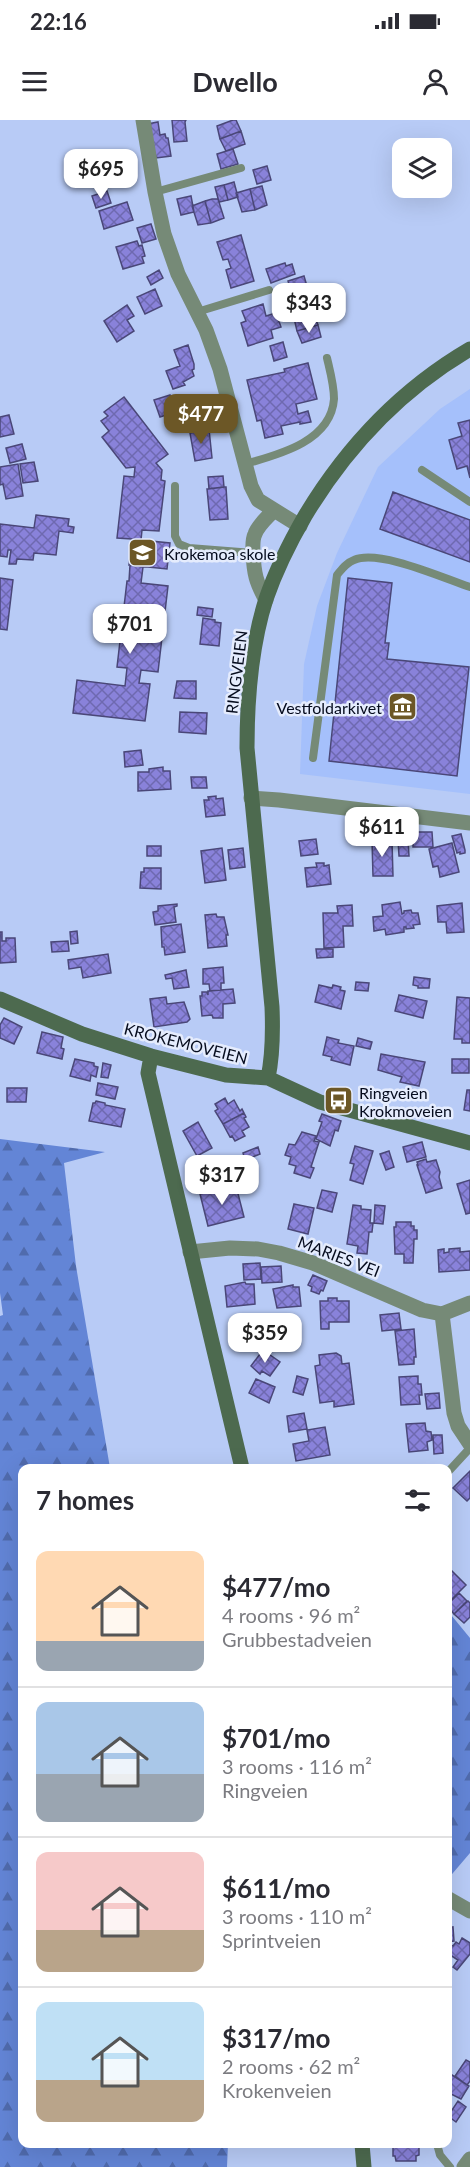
<!DOCTYPE html>
<meta charset="utf-8">
<style>
:root{--surface:#fff;--page:#f2f2f3;--text:#2b2b33;--muted:#7c7c81;--line:#e1e1e2;--accent:#6c5726}
body{margin:0;font-family:Lato,sans-serif;background:var(--page);color:var(--text);height:100vh;display:flex;flex-direction:column;font-size:22px;white-space:nowrap}
*{box-sizing:border-box;margin:0}
p{font-size:20px;color:var(--muted)}
.icon{flex:none;width:33px;height:33px;fill:none;stroke:currentColor;stroke-width:2;stroke-linecap:round;stroke-linejoin:round}
.map{position:relative;flex:1;overflow:hidden}
.panel{position:absolute;left:18px;top:1344px;width:434px;height:684px;display:flex;flex-direction:column;background:var(--surface);border-radius:12px;box-shadow:0 6px 24px #0002}
.panel>*{flex:none}
.buttons{position:absolute;left:392px;top:18px;display:grid;gap:12px}
.buttons a{display:grid;place-items:center;width:60px;height:60px;border-radius:12px;background:var(--surface);box-shadow:0 6px 24px #0002;font-size:30px}
.price{position:absolute;translate:-50% -51px;padding:0 14px;border-radius:12px;background:#fff;color:#222;font-size:20px;line-height:39px;filter:drop-shadow(0 2px 3px #0008)}
.price::after{content:'';position:absolute;left:50%;top:36px;width:18px;height:14px;margin-left:-9px;background:inherit;clip-path:polygon(0 0,100% 0,50% 100%)}
.price.on{background:var(--accent);color:#fff}
ul{padding:0;list-style:none}
li{display:flex;align-items:center;gap:18px;height:150px;padding:0 18px}
li+li{border-top:2px solid var(--line)}
li span{display:grid;place-items:center;flex:none;width:168px;height:120px;border-radius:12px;color:#555}
li>.icon{margin-inline-start:auto}
span .icon{width:72px;height:72px;fill:#fffc;stroke-width:1}
li b{font-size:26px}
h2{display:flex;justify-content:space-between;align-items:center;height:72px;padding:0 18px;font-size:26px}
.status{display:flex;justify-content:space-between;align-items:center;height:42px;padding:0 30px;background:var(--surface);direction:ltr}
.status svg{height:16px;fill:currentColor}
header{display:flex;justify-content:space-between;align-items:center;height:78px;padding:0 18px;background:var(--surface);font-size:27px;font-weight:700}
.map>svg:first-child{display:block}
.built{fill:#a5c0fb}
.forest{fill:url(#forest-firs)}
.building{fill:url(#building-cross-hatch);stroke:#4a4778;stroke-width:1.5}
.lines{fill:none;stroke-linecap:round;stroke-linejoin:round}
.lane{stroke:#768a77;stroke-width:8}
.street{stroke:#768a77;stroke-width:15}
.secondary{stroke:#4d6a4f;stroke-width:15}
.labels{text-anchor:middle;dominant-baseline:central;stroke-width:5;stroke-linejoin:round;paint-order:stroke}
.poi-label{font-size:16px;fill:#050b1d;stroke:#e5ecfd;text-anchor:start}
.street-label{font-size:16px;fill:#050b1d;stroke:#e5ecfd}
</style>
<div class="status"><b>22:16</b><svg viewBox="0 0 49 12"><path d="M0 12V9h3v3zM5 12V6h3v6zM10 12V3h3v9zM15 12V0h3v12zM26 1h20v11H26zM47 4h2v5h-2z"/></svg></div>
<header><svg class="icon" aria-label="menu" viewBox="0 0 24 24"><path d="M4 6h16M4 12h16M4 18h16"/></svg>Dwello<svg class="icon" aria-label="person" viewBox="0 0 24 24"><circle cx="12" cy="8" r="4"/><path d="M4 21q1-7 8-7t8 7"/></svg></header>
<div class="map">
<svg width="470" height="2047" viewBox="0 0 470 2047">
<defs>
<pattern id="forest-firs" width="22" height="20" patternUnits="userSpaceOnUse" patternTransform="scale(1.5)"><rect width="22" height="20" fill="#6385d6"/><path d="M5 1l3.5 6h-7zM16 11l3.5 6h-7z" fill="#506bad"/></pattern>
<pattern id="building-cross-hatch" width="8" height="8" patternUnits="userSpaceOnUse" patternTransform="scale(1.5)"><rect width="8" height="8" fill="#8982da"/><path d="M0 0l8 8M0 8l8-8" fill="none" stroke="#6e69b0"/></pattern>
</defs>
<rect width="100%" height="100%" fill="#b8cbf6"/>
<!-- built -->
<path class="built" d="M470,269V674L300,654L304,544L317,486L337,433L378,347L440,289Z"/>
<!-- forest -->
<path class="forest" d="M0,1019L105,1032L64,1043L76,1146L110,1348H22V2024H228L227,2047H0V1196L3,1195L0,1173Z
M447,1490L470,1518V1733L447,1760Z"/>
<!-- building -->
<path class="building" d="M172,0H186L185,2L187,21L174,22Z
M233,0H236L241,11L220,19L217,6Z
M158,2L160,15L165,14L166,18H168L171,36L156,38L147,4Z
M241,11L245,24L226,31L220,19Z
M233,29L238,44L221,49L217,34Z
M267,46L271,60L257,64L253,50Z
M234,62L238,77L228,80L224,65Z
M224,65L228,80L219,82L215,67Z
M262,66L267,85L255,90L250,69Z
M250,69L255,90L242,92L236,73Z
M107,71L111,83L96,88L92,76Z
M191,76L194,92L181,95L177,79Z
M212,79H218L224,98L211,103L205,81Z
M205,81L211,103L198,105L192,86Z
M127,82L133,100L104,109L99,91Z
M151,104L156,119L142,123L137,108Z
M241,115L254,161L231,168L226,150L231,148L228,139L223,140L217,122Z
M137,121L139,126L142,125L145,136L142,137L144,143L123,149L116,127Z
M285,143L286,146L292,144L295,154L271,163L266,149Z
M159,150L163,158L151,165L147,157Z
M304,156L309,173L293,177L288,161Z
M155,169L162,186L145,194L137,177Z
M263,184L266,196L276,193L281,207L271,210L273,218L248,226L241,203L246,201L242,191Z
M127,185L134,196L127,200L134,211L117,222L104,201Z
M313,192L318,205L297,211L294,198Z
M318,205L321,217L302,223L297,211Z
M283,222L287,237L274,241L270,226Z
M188,225L194,244V249L192,250L194,256L183,262L185,265L173,269L166,251L180,246L174,230Z
M308,243L317,279L296,284L298,294L308,291L311,302L300,304V302L281,306L283,314L265,318L261,300L257,301L247,260L285,252L284,249Z
M170,275L175,292L160,297L154,280Z
M124,277L168,334L156,343L162,350L161,360L165,361L159,411L142,410L141,420L170,423L167,449L129,445L132,419L117,418L124,356L134,357L135,347L126,348L102,317L109,311L101,301L108,296L104,292Z
M210,288L213,304L199,306L196,290Z
M9,295L14,314L0,317V297Z
M470,300V358L467,346L457,349L449,320L462,316L458,303Z
M209,309L212,338L195,341L190,313Z
M22,324L26,339L10,343L6,328Z
M34,342L38,361L23,363L20,344Z
M18,344L23,376L6,379L3,364L0,365V347Z
M223,356L224,367L209,369L208,357Z
M224,367H226L228,399L210,400L207,369Z
M393,372L470,400V442L380,409Z
M36,395L69,399L68,406L74,407L73,413L59,411L56,435L34,433L33,440L17,439L16,444H9L11,430H8L7,437L0,436V404L34,408Z
M130,445L143,447L141,463L168,466L158,552L141,550L139,563L150,564L145,601L73,593L77,560L125,566L127,548L117,547L127,461H129Z
M0,458L13,460L7,510L0,509Z
M348,458L392,463L385,523H389L387,539L469,547L457,656L329,641Z
M198,487L213,489L212,497L197,495Z
M203,498L215,500V502L221,503L219,526L200,524Z
M177,561H196V579L174,578Z
M180,592L207,593L206,614L179,612Z
M141,630L143,645L125,647L124,632Z
M163,647V651H170L171,669L138,671V652H149V649Z
M191,657H206L207,668H192Z
M216,676V679L223,678L225,695L206,697L204,680H209L208,677Z
M413,712H432L433,727H413Z
M461,714L465,730V733L460,734V732L457,733L452,716Z
M316,719L318,734L301,736L299,721Z
M398,720H408L409,736H399Z
M372,721H392L393,756H373Z
M452,723L459,752L440,757L438,746L433,747L429,729Z
M147,726H161V736H147Z
M222,728L226,760L205,763L201,731Z
M243,728L245,747L230,749L228,730Z
M316,743H324V746L329,745L331,764L307,767L305,748L317,747Z
M144,748H161V769L140,768L141,752H144Z
M400,782L402,794L404,793V791L411,790L412,793H418L420,804L413,805L414,808L406,809V807H404V812L386,815L385,809L374,811L373,797L383,796L382,785Z
M462,783L464,812L447,813L446,802H438L437,786Z
M177,784V786L174,787L176,802L155,805L153,792L158,791V786Z
M352,785L353,806H343L344,827L324,828L323,793H338L337,786Z
M216,794L217,797H224L228,815H226L227,826L208,828L205,795Z
M181,804L185,832L165,835L164,827H162L161,807Z
M77,811L78,823L71,824L70,812Z
M0,812H2V821H6V818H15L16,842L0,843Z
M68,821L69,831L52,832L51,822Z
M316,829H333V837L317,838Z
M108,834L111,853L83,858L81,847L69,849L68,840Z
M223,847L224,863H221V870L210,871L209,864H203V849Z
M186,850L189,867L174,869L172,858L166,859L165,855Z
M414,857L430,859L429,868H418V866L413,865Z
M356,862L369,863L368,871L355,870Z
M319,865L332,868L333,865L341,867L340,870L345,871L341,889L315,882Z
M233,869L235,883L223,884V898H213L212,895L202,896L200,876H202V872H207L208,875V871Z
M399,875L427,881L423,898L395,891Z
M166,877L167,884L184,882L190,899L187,902L154,907L150,879Z
M457,877L470,878V923H462V919H454Z
M4,898L22,907L14,924L0,918V905Z
M42,912L63,917L61,928L64,929L62,939L37,933Z
M327,917L339,920L338,923L354,926L350,945L331,940L332,937L323,935Z
M358,918L372,922L370,929L356,926Z
M381,934L425,942L419,966L400,962L402,957L378,950Z
M75,939L94,943V946L98,947L96,957L91,955L90,961L70,956Z
M452,939H469V953H452Z
M103,943L111,945L108,958L101,957Z
M98,963L118,967L115,979L96,975Z
M7,968H27L26,982H7Z
M467,970H470V991L464,990Z
M225,978L228,984L234,980L240,991L242,989L244,993L223,1004L215,991L218,989L215,984Z
M96,981L105,983V985L125,989L121,1007L89,1001L93,983H95Z
M244,993L246,997L244,998L249,1007L242,1011L245,1016L235,1021L232,1016L230,1017L223,1004Z
M322,994L341,1001L338,1011L335,1010L330,1026L316,1019L322,1002L319,1001Z
M198,1002L212,1028L197,1036L183,1011Z
M302,1012L316,1016L314,1021L319,1022L311,1047L314,1048L310,1058L294,1053L296,1046L289,1044L291,1037L285,1035L289,1024L295,1025Z
M422,1022L426,1037L407,1042L403,1027Z
M355,1026L373,1031L363,1064L350,1060L354,1044L350,1043Z
M258,1027L260,1034L245,1040L243,1033Z
M389,1031L394,1047L386,1050L380,1034Z
M426,1039L427,1042L436,1040L440,1052L439,1057L442,1068L426,1073L417,1045H418L417,1042Z
M470,1060V1093L466,1094L457,1064Z
M236,1066L244,1097L208,1106L200,1074Z
M322,1070L337,1073L332,1092L317,1088Z
M294,1084L314,1088L308,1114L288,1109Z
M353,1085L361,1086V1089L371,1090L370,1103H373L372,1112H369L367,1134L357,1133L358,1126L347,1124Z
M375,1085L385,1086L383,1104L374,1103Z
M396,1102H411V1106H414V1110H417V1119H414L413,1143H404V1134H395L394,1107H396Z
M460,1128V1132L470,1131V1150L439,1152L438,1130L444,1129V1133L449,1132V1129Z
M260,1143L261,1159L244,1160L243,1144Z
M281,1146L282,1162L262,1163L261,1147Z
M313,1155L327,1161L323,1171L321,1170L319,1174L311,1171L312,1167L308,1165Z
M245,1162L246,1164H254L255,1184L227,1187L225,1166Z
M293,1165V1167H299L301,1186L277,1188L273,1169Z
M328,1178H337V1181H349V1202H329V1209H321L320,1181H328Z
M399,1193L401,1209L382,1211L380,1195Z
M414,1209L416,1237H414V1244L399,1245L395,1211Z
M263,1230L280,1242L270,1256L262,1251L260,1254L251,1246Z
M336,1233L341,1236L342,1244L349,1243L354,1284L334,1287V1281L320,1283L315,1246L320,1245L319,1235Z
M297,1256L308,1259L303,1275L293,1272Z
M418,1256V1264H421L422,1275H419L420,1284L401,1285L399,1257Z
M256,1259L275,1267L269,1283L249,1273Z
M439,1273L440,1288L427,1289L425,1274Z
M304,1293L307,1309L289,1312L287,1296Z
M425,1303L426,1311L431,1312L432,1320L427,1322L428,1330L409,1332L406,1304Z
M325,1307L330,1335L296,1341L293,1324L309,1321L307,1310Z
M433,1315H442L443,1333L434,1334Z
M470,1351V1378L467,1381L453,1368Z
M451,1450L466,1465L451,1480L447,1476V1454Z
M459,1473L467,1481L454,1494L447,1485Z
M468,1481L470,1483V1497L464,1503L454,1494Z
M453,1807L454,1821L447,1822V1808Z
M462,1818L470,1823V1834L457,1850L453,1847L458,1840L447,1833V1828L450,1824L453,1826L456,1822L459,1824Z
M466,1940L470,1942V1961L467,1965L455,1956Z
M452,1955L469,1966L461,1979L447,1972V1963Z
M458,1981L466,1987L456,2002L448,1996Z
M419,2025V2035L416,2036V2041H396L395,2036H393V2026Z"/>
<g class="lines">
<!-- lane -->
<path class="lane" d="M155,72L241,48
M197,192L269,170
M245,344C277,335 331,322 334,279C334,265 330,251 327,238
M422,350L470,382
M175,366V416L179,424L189,428L253,433
M313,638L337,455C342,449 346,443 354,440C379,429 443,458 470,467
M447,1353L470,1328
M437,2024L440,2035L450,2047"/>
<!-- street -->
<path class="street" d="M143,0L155,72L164,114L178,154L206,210L220,249L251,366L258,380L300,406
M266,480C256,462 254,454 253,433C253,427 252,420 255,414C258,405 267,398 273,391
M251,678L279,680L470,703
M190,1132L230,1128L258,1129L279,1133L313,1143L422,1190L442,1194L470,1183
M442,1194L454,1293L458,1306L470,1324
M447,1778L470,1791
M464,2047L470,2039"/>
<!-- secondary -->
<path class="secondary" d="M0,879L82,914L151,936L226,955L268,958L320,982L470,1023
M151,936L148,953L242,1348
M268,958C273,934 273,911 272,887L247,628C247,578 251,526 266,479C276,450 290,422 305,396C347,326 400,270 470,229
M362,2024L364,2047"/>
</g>
<!-- icons -->
<defs>
<symbol id="school-square" viewBox="-11 -11 22 22"><rect x="-9" y="-9" width="18" height="18" rx="4" fill="#6c5726" stroke="#e5ecfd"/><path d="M0-5L7-2L0 1L-7-2ZM-4 1L0 2.5L4 1V4Q0 6-4 4Z" fill="#fff"/></symbol>
<symbol id="museum-square" viewBox="-11 -11 22 22"><rect x="-9" y="-9" width="18" height="18" rx="4" fill="#6c5726" stroke="#e5ecfd"/><path d="M0-6L6-3V-2H-6V-3ZM-5-1h2V3h-2ZM-1-1h2V3h-2ZM3-1h2V3H3ZM-6 4H6V6H-6Z" fill="#fff"/></symbol>
<symbol id="bus-square" viewBox="-11 -11 22 22"><rect x="-9" y="-9" width="18" height="18" rx="4" fill="#6c5726" stroke="#e5ecfd"/><path d="M-5-6H5V4H4V6H2V4H-2V6H-4V4H-5ZM-3.5-4V0h7V-4ZM-3.5 1.2v1.5H-2V1.2ZM2 1.2v1.5H3.5V1.2Z" fill="#fff"/></symbol>
</defs>
<g fill-rule="evenodd">
<use href="#school-square" x="126" y="416" width="33" height="33"/>
<use href="#museum-square" x="386" y="570" width="33" height="33"/>
<use href="#bus-square" x="322" y="964" width="33" height="33"/>
</g>
<g class="labels">
<!-- poi labels -->
<g class="poi-label">
<text x="164" y="433">Krokemoa skole</text>
<text x="382" y="587" text-anchor="end">Vestfoldarkivet</text>
<text x="359" y="972">Ringveien<tspan x="359" dy="18">Krokmoveien</tspan></text>
</g>
<!-- street labels -->
<g class="street-label">
<text transform="translate(236 552) rotate(-83)">RINGVEIEN</text>
<text transform="translate(186 923) rotate(14)">KROKEMOVEIEN</text>
<text transform="translate(339 1136) rotate(21)">MARIES VEI</text>
</g>
</g>
</svg>
<div class="buttons">
<a><svg class="icon" aria-label="layers" viewBox="0 0 24 24"><path d="M12 4l9 5-9 5-9-5zM3 14l9 5 9-5"/></svg></a>
</div>
<b class="price" style="left:101px;top:80px">$695</b>
<b class="price" style="left:309px;top:214px">$343</b>
<b class="price on" style="left:201px;top:325px">$477</b>
<b class="price" style="left:130px;top:535px">$701</b>
<b class="price" style="left:382px;top:738px">$611</b>
<b class="price" style="left:222px;top:1086px">$317</b>
<b class="price" style="left:265px;top:1244px">$359</b>
<section class="panel">
<h2>7 homes<svg class="icon" aria-label="filters" viewBox="0 0 24 24"><path d="M4 7h16M4 17h16"/><circle cx="9" cy="7" r="2"/><circle cx="15" cy="17" r="2"/></svg></h2>
<ul>
<li><span style="background:linear-gradient(#ffd9b3 75%,#9aa5b1 0)"><svg class="icon" aria-label="home" viewBox="0 0 24 24"><path d="M3 11l9-7 9 7M6 9v11h12V9"/></svg></span><div><b>$477/mo</b><p>4 rooms · 96 m²</p><p>Grubbestadveien</p></div></li>
<li><span style="background:linear-gradient(#a9c7e8 60%,#9aa5b1 0)"><svg class="icon" aria-label="home" viewBox="0 0 24 24"><path d="M3 11l9-7 9 7M6 9v11h12V9"/></svg></span><div><b>$701/mo</b><p>3 rooms · 116 m²</p><p>Ringveien</p></div></li>
<li><span style="background:linear-gradient(#f6c9c9 65%,#b9a48a 0)"><svg class="icon" aria-label="home" viewBox="0 0 24 24"><path d="M3 11l9-7 9 7M6 9v11h12V9"/></svg></span><div><b>$611/mo</b><p>3 rooms · 110 m²</p><p>Sprintveien</p></div></li>
<li><span style="background:linear-gradient(#bfe0f5 65%,#b9a48a 0)"><svg class="icon" aria-label="home" viewBox="0 0 24 24"><path d="M3 11l9-7 9 7M6 9v11h12V9"/></svg></span><div><b>$317/mo</b><p>2 rooms · 62 m²</p><p>Krokenveien</p></div></li>
</ul>
</section>
</div>
